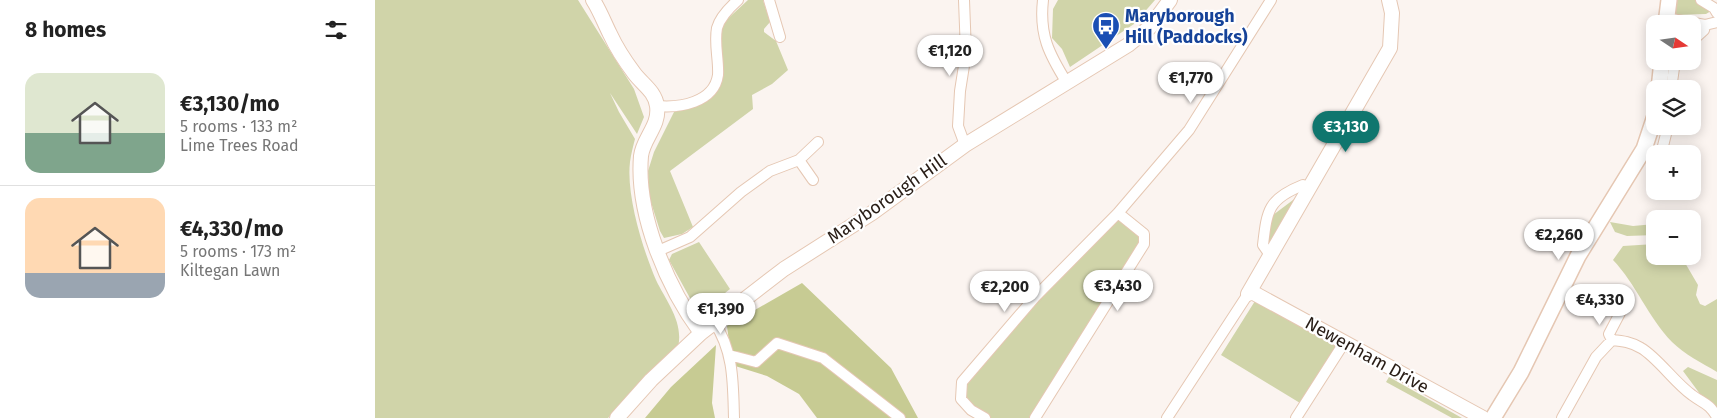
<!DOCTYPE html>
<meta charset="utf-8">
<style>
:root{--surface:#fff;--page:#f6f6f6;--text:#222;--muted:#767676;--line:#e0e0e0;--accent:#0f766e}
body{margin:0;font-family:"Fira Sans",sans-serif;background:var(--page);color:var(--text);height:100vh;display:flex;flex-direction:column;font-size:19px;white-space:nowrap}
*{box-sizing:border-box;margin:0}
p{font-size:16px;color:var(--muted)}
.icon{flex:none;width:28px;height:28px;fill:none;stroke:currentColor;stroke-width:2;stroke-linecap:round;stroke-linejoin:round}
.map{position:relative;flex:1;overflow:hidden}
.details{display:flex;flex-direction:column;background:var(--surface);width:375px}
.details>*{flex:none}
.needle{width:32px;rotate:103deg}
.controls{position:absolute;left:1271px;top:15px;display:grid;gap:10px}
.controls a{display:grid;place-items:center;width:55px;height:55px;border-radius:10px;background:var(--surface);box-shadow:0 2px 12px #0003;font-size:25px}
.price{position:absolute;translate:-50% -42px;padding:0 11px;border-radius:18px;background:#fff;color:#222;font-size:16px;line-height:32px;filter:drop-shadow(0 1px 2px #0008)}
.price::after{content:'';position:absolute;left:50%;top:30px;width:15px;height:11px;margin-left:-8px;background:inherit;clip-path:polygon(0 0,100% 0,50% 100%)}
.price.on{background:var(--accent);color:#fff}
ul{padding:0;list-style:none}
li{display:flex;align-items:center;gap:15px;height:125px;padding:0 25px}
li+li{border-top:1px solid var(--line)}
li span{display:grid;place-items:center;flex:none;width:140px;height:100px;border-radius:15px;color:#555}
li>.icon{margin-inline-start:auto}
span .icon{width:60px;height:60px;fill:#fffc;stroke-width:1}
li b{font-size:21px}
h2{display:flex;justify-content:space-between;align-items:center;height:60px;padding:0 25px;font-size:21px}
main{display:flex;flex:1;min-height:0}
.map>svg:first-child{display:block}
.green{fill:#d0d4a9}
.forest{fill:#c7cb93}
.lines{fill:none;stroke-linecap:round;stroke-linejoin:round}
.minor-casing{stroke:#e5c7b3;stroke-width:12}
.tertiary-casing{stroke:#e5c7b3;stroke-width:16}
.secondary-casing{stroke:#e5c7b3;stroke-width:18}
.minor{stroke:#fff;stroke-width:10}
.tertiary{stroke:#fff;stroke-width:14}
.secondary{stroke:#fff;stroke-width:15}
.labels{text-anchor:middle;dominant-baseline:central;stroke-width:4.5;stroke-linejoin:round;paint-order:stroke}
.transit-label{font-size:18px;font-weight:bold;fill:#164399;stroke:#fff;text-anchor:start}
.street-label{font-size:18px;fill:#281d16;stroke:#fff}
</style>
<main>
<section class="details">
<h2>8 homes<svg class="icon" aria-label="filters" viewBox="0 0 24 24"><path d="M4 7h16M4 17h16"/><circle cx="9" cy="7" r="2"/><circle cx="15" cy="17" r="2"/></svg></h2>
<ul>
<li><span style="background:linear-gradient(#dfe7d0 60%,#7fa58c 0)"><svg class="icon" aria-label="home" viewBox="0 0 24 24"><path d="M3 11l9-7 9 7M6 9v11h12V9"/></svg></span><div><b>€3,130/mo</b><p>5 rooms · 133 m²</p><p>Lime Trees Road</p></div></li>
<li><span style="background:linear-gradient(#ffd9b3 75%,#9aa5b1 0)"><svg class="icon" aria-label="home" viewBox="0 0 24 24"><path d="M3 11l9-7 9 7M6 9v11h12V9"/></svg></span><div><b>€4,330/mo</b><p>5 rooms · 173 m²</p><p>Kiltegan Lawn</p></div></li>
</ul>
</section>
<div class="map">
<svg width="1342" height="418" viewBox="0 0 1342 418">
<rect width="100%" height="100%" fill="#fbf4f0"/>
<!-- green -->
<path class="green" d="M0,0H203L259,89L269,117L262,134L235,93L244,112L260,139C258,147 256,154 255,162C251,195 268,250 281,280C291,301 309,322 303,347L233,418H0Z
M373,0H388L395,22L389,29V32L401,41L413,70L397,84L377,95L378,109L295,171L318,227L307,234L289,238L285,231L274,196L273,171L279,152L299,112L324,105L339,92L347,78L345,39L347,24Z
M683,0H780L759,24L695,67L687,49L677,38L678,9Z
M1300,0H1320L1336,11L1331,14L1298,15Z
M922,197L897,243L893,241L894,218Z
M743,213L769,234V244L660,418H610L590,403V379Z
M1235,222L1258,226L1280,224V235L1252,236L1240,232Z
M324,242L355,289C345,297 335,308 321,309L294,260L297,254Z
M1280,244V256H1306L1323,285L1321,295L1325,304L1330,306L1342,299V372C1327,363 1309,354 1297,342C1273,317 1261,284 1238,260L1248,246Z
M880,301L961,346L925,403L846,355Z
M1313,367L1342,380V411L1328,398L1308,371Z
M1014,377L1087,418H1077L1011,382Z"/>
<!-- forest -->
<path class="forest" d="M427,283L516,368L543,418H442L424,394L392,376L357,365L352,326Z
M341,345L337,403L340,418H270L296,387Z"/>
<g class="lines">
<defs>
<path id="minor" d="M394,0L405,37
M589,0L591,53L585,91L583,126L590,145
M668,0C664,35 674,54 692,83
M1326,0L1339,8L1342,13
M1291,18L1330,25L1342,22
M1318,40L1329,30L1330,25
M1296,89L1300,61
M282,106C304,108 339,103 343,75C344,60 339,44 342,28C345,17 354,8 363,0
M1286,154L1293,126
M424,160L438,180
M283,251L315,237L366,192L395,171L424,160L443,142
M895,255L888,245C892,210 893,199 928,185L934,188
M339,322C359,351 358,384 359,418
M1237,340L1234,334L1245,313
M354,355L381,362L402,343L448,358L525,418
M610,418L596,410L586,399L587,382L660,297L743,213L814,130L896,0
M660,418L769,244V234L743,213
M792,418L873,294
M921,418L969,343
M1187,418L1221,357L1237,340C1248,341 1256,342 1266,348C1282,357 1300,383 1317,395C1329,404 1334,403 1342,417"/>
<path id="tertiary" d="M218,0C225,11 229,22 235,34C241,47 250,61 259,73C267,84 280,91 282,106C285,126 268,138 266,156C261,214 292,287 326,333
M875,291L1108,418
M873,294L1015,48L1017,13L1014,0
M242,418L276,380L326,333L409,269L497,213L590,145L753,45L775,27L795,0"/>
<path id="secondary" d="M1291,24L1294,0
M1284,89L1287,61
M1118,418L1146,372L1203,256L1269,149L1280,116"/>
</defs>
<!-- minor casing -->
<use href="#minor" class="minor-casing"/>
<!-- tertiary casing -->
<use href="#tertiary" class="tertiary-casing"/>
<!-- secondary casing -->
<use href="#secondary" class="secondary-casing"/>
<!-- minor -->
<use href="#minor" class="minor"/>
<!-- tertiary -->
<use href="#tertiary" class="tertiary"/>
<!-- secondary -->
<use href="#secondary" class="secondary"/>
</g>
<!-- icons -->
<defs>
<symbol id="bus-pin" viewBox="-11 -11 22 30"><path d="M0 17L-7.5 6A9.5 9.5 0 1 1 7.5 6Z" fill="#1a4fb4" stroke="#fff"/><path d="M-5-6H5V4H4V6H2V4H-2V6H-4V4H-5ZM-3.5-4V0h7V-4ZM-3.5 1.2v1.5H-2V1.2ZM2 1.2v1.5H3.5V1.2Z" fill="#fff"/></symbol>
</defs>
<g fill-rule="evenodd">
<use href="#bus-pin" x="715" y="10" width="32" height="43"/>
</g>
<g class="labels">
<!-- transit labels -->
<g class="transit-label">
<text x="750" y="16">Maryborough<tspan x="750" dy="21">Hill (Paddocks)</tspan></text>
</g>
<!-- street labels -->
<g class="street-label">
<text transform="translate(512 199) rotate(-35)">Maryborough Hill</text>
<text transform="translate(992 355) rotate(29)">Newenham Drive</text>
</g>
</g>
</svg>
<div class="controls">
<a><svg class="needle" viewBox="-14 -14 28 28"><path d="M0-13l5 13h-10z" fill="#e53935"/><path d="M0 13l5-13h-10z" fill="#767676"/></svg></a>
<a><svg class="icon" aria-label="layers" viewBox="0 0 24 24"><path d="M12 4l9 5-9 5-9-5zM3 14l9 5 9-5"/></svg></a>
<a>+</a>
<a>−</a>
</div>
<b class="price" style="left:575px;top:77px">€1,120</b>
<b class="price" style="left:816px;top:104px">€1,770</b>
<b class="price on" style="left:971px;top:153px">€3,130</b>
<b class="price" style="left:1184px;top:261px">€2,260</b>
<b class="price" style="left:743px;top:312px">€3,430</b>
<b class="price" style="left:630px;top:313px">€2,200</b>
<b class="price" style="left:1225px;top:326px">€4,330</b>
<b class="price" style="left:346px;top:335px">€1,390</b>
</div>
</main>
